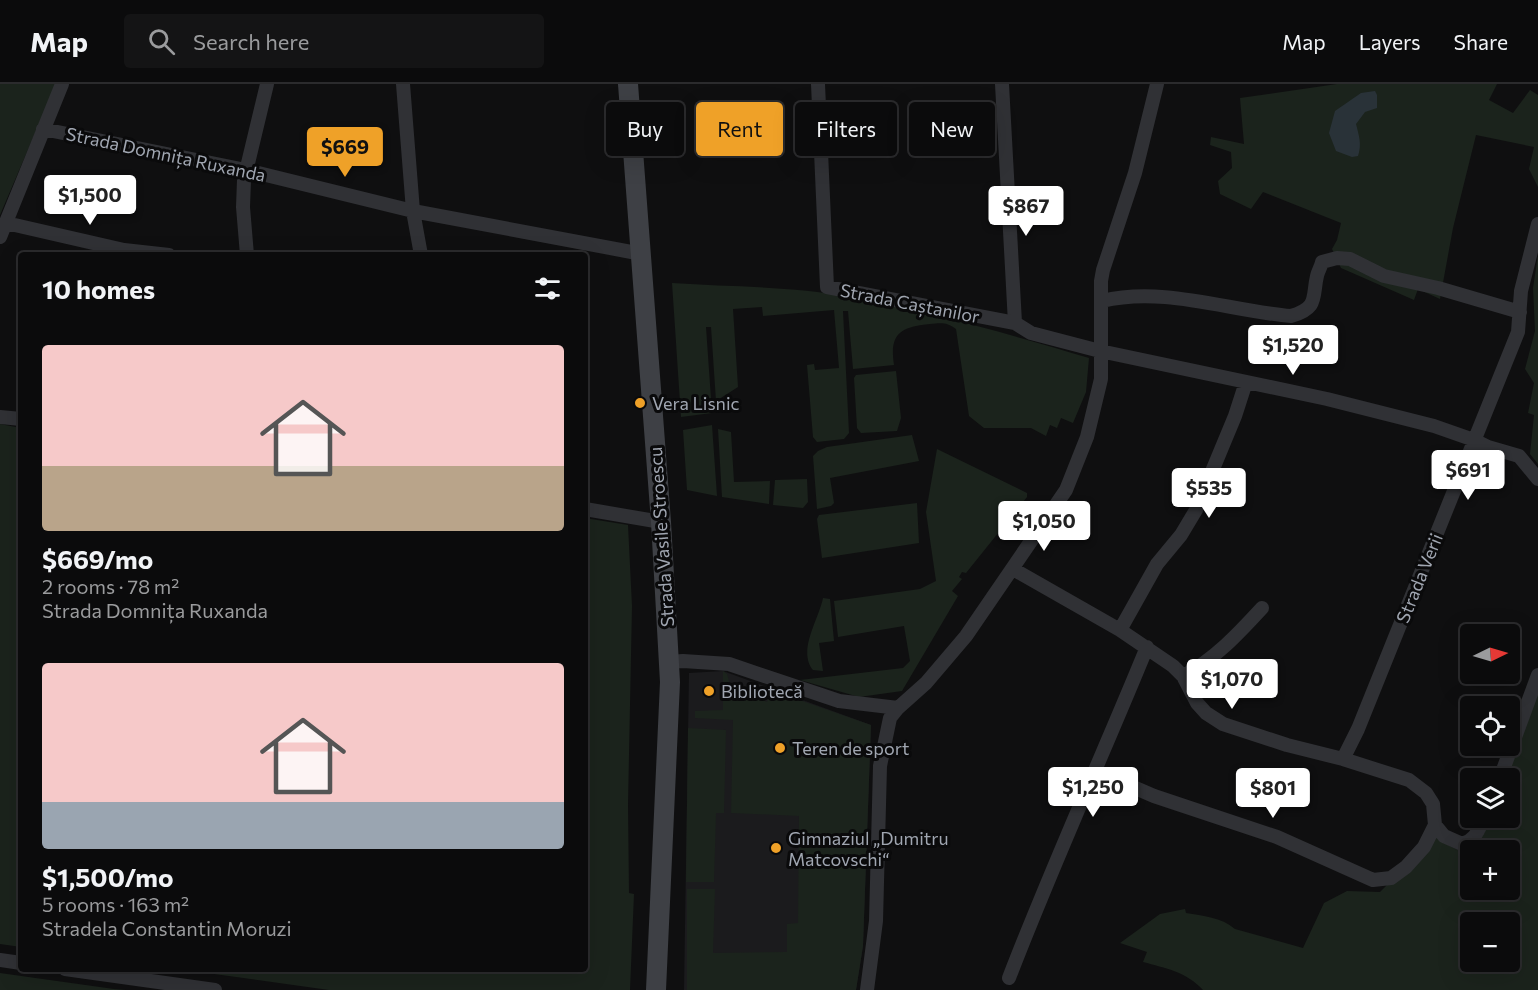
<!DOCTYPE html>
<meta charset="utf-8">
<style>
:root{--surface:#0b0b0c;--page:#141415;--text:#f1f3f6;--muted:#9a9b9d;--line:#2b2b2d;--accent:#efa128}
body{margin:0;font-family:Commissioner,sans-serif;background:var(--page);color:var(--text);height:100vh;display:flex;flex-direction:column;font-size:22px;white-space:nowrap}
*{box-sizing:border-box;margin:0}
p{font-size:20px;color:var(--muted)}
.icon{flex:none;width:33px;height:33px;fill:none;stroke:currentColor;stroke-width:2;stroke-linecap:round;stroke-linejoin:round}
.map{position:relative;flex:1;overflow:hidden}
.sheet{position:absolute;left:18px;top:168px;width:570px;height:720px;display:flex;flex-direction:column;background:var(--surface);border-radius:6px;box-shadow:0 6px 24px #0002,0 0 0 2px var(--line)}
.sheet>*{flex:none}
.hud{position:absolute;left:606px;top:18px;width:570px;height:54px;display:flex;gap:12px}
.needle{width:39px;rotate:85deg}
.controls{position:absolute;left:1460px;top:540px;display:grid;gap:12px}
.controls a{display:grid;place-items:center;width:60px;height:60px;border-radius:6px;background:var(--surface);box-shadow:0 6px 24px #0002,0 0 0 2px var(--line);font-size:30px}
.price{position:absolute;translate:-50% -51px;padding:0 14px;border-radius:6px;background:#fff;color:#222;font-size:20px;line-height:39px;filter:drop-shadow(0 2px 3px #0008)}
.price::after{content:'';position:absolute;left:50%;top:36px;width:18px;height:14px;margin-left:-9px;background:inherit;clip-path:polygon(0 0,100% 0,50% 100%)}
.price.active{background:var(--accent);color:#111}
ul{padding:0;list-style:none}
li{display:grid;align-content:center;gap:12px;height:318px;padding:0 24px}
li span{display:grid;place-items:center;height:186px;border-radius:6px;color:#555}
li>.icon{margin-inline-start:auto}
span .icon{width:108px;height:108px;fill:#fffc;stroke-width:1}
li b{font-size:26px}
h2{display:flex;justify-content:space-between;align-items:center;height:72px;padding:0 24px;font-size:26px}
.chip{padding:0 21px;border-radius:6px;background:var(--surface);box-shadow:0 6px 24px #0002,0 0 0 2px var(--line);font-size:21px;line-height:54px}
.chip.active{background:var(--accent);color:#111}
header{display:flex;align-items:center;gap:36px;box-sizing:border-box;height:84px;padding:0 30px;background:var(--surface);border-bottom:2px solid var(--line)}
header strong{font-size:28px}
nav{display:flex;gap:33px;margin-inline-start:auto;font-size:21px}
.search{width:420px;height:54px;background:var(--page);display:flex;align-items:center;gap:15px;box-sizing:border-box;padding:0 21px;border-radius:6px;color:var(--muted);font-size:22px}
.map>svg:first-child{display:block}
.built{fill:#1b1b1d}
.green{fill:#1b231c;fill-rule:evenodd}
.water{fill:#293238}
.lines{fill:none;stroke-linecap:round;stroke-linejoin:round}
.street{stroke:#303135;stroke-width:14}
.secondary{stroke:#3e4045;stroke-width:20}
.poi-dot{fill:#efa128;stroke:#0a0a0b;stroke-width:2}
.labels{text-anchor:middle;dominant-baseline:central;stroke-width:6;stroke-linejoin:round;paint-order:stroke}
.street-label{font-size:18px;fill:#a0a6b1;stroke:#0a0a0b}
.poi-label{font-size:18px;fill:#a0a6b1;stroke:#0a0a0b;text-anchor:start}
</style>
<header>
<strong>Map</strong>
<div class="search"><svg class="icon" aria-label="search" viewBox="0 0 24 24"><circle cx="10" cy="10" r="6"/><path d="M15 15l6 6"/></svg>Search here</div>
<nav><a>Map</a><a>Layers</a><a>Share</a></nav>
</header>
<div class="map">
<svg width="1538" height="906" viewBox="0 0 1538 906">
<rect width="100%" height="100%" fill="#0f0f10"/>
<!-- built -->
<path class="built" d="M723,587L871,641L863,862L856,906H684L689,589Z"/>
<!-- green -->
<path class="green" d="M0,0H56L0,131Z
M1337,0H1497L1489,16L1513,29L1530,6L1538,11V103L1529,85L1534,63L1476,51L1453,144L1440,215L1418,205L1414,216L1341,184L1332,165L1337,156L1341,139L1263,108L1251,125L1220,110L1218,97L1232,84L1231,68L1210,61L1211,53L1244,60L1240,14Z
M1538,171V380L1530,370L1534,331L1528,329L1534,299L1525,285L1535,247L1533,204Z
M672,199C731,203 792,202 850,213C929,227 1012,251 1089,274L1086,308L1073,339L1061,334L1057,344L1050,341L1046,352L1031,344H984L969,332L956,245C947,238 941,239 930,240C901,243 889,249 894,281L853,285L848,227H843L849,349L844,355L817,358L813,353L807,281L814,280L815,286L839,284L834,226L763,232L762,223L733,225L738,303L716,317L711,243H706L712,329L681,333Z
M896,287L901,334L897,347L861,349L857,344L854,294L856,291Z
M0,340L21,344V863L0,860Z
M712,341L717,412L687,406L683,346Z
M718,345L731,348L734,398L770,397L769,420L722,413Z
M912,351L919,377L830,394L834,419L831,422L817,425L813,372L818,367L827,363Z
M937,365L1027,409V413L966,489L962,488L959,493L962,495L952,507L958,512L902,607L859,613L800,596L903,584L910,577L904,542L838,553L834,517L920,505L936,497L926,428Z
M807,395L808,418L803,424L773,421L775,396Z
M917,419L919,459L822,474L817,435L819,431Z
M585,434L628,441L632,522L628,721L629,809L634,810L630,906H329L178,885H585Z
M823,514L830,515L834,557L819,559L823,587L813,586C797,567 819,535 823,514Z
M723,587L727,590L731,604L742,607V609L751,613L752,611L767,618L771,606L871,641L863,862L856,906H687V805H715L713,869L787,868V840L798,839L799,732L731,729L733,636L695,634V627L723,626Z
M1538,606V906H1203C1187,888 1165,884 1143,878L1147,868L1120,859L1160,830L1185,825L1186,829C1203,832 1221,833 1235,845L1303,864L1324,819L1347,807L1380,808L1435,753H1440L1448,761L1462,768C1479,763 1484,750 1490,734H1509V694H1505ZM1470,766H1509V806H1470ZM1470,838H1509V878H1470Z
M688,644L726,646L724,729H716L714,798H686Z
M0,889L114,905L126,906H0Z"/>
<!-- water -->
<path class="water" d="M1375,7L1377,11V24L1365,28L1356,40C1359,52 1362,60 1358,72L1352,73L1336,67L1329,49L1335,27L1361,9Z"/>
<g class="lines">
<!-- street -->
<path class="street" d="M403,0L413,127L421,171
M818,0L827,203L1015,239
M1002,0L1015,239L1031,249L1100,267L1327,315L1434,342L1474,356L1488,363L1519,372L1538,395
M43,45L246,86L413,127L642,170
M6,139L124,166L169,171
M0,153L62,0
M247,171L243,123L244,96L267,0
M1102,217C1164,202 1229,227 1291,232C1319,224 1312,213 1317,192C1318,187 1321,183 1322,178L1337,174L1350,175L1384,192L1438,204L1520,228
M0,333L21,335
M585,425L661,438
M1013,485L1120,546L1173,582L1183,592L1197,619L1206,629L1223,640L1287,661L1343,675L1409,696L1426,709L1433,720L1435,741L1424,763L1406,783L1391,794L1373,796L1277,753L1154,712L1096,687
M1120,546L1157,480L1181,451L1196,426L1235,332L1246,298
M669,578L683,577L729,580L839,617L898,624
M1183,592C1214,576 1239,549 1262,524
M1343,675L1358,645L1518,248L1521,207L1538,140
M1500,694L1538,591
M1435,741L1444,752L1462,760C1476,756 1478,746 1484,734
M0,876L21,879
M65,885L215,906
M1009,894C1052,782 1102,673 1147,563
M867,906L876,837L880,682L890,634L898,624L926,599L966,552L1066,406L1087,353L1101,295V197L1103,186L1135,89L1157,0"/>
<!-- secondary -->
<path class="secondary" d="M628,0L661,438L670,598L656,906"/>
</g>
<!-- markers -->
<g class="poi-dot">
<circle cx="640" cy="319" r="6"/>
<circle cx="709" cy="607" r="6"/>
<circle cx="780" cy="664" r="6"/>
<circle cx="776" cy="764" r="6"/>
</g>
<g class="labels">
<!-- street labels -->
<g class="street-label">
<text transform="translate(166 70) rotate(12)">Strada Domnița Ruxanda</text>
<text transform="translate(910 219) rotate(11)">Strada Caștanilor</text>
<text transform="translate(661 453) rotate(-94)">Strada Vasile Stroescu</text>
<text transform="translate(1419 494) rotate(-68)">Strada Verii</text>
</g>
<!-- poi labels -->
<g class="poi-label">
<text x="652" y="319">Vera Lisnic</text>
<text x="721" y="607">Bibliotecă</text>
<text x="792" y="664">Teren de sport</text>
<text x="788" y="754">Gimnaziul „Dumitru<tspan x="788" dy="21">Matcovschi“</tspan></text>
</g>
</g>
</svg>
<div class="controls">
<a><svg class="needle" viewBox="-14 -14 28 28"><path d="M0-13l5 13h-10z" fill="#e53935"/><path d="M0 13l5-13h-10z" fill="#9a9b9d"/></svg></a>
<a><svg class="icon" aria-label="locate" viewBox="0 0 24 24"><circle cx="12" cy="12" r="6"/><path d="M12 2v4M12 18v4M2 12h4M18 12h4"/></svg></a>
<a><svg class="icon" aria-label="layers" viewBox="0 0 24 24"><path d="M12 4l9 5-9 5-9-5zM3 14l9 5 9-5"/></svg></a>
<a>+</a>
<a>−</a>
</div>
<b class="price active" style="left:345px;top:94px">$669</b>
<b class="price" style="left:90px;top:142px">$1,500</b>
<b class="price" style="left:1026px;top:153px">$867</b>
<b class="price" style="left:1293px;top:292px">$1,520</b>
<b class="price" style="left:1468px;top:417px">$691</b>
<b class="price" style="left:1209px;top:435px">$535</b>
<b class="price" style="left:1044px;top:468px">$1,050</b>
<b class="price" style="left:1232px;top:626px">$1,070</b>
<b class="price" style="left:1093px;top:734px">$1,250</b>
<b class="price" style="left:1273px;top:735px">$801</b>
<div class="hud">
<a class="chip">Buy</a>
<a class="chip active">Rent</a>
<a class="chip">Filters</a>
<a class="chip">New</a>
</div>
<section class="sheet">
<h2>10 homes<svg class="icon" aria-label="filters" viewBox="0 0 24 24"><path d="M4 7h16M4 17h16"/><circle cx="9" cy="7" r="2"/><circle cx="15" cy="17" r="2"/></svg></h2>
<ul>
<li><span style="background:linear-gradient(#f6c9c9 65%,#b9a48a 0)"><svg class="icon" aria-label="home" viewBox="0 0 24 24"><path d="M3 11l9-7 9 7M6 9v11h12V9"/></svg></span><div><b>$669/mo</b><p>2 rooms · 78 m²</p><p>Strada Domnița Ruxanda</p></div></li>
<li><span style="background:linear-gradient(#f6c9c9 75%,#9aa5b1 0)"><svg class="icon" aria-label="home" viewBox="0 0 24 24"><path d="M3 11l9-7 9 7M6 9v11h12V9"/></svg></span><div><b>$1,500/mo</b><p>5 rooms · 163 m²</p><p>Stradela Constantin Moruzi</p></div></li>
</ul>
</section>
</div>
